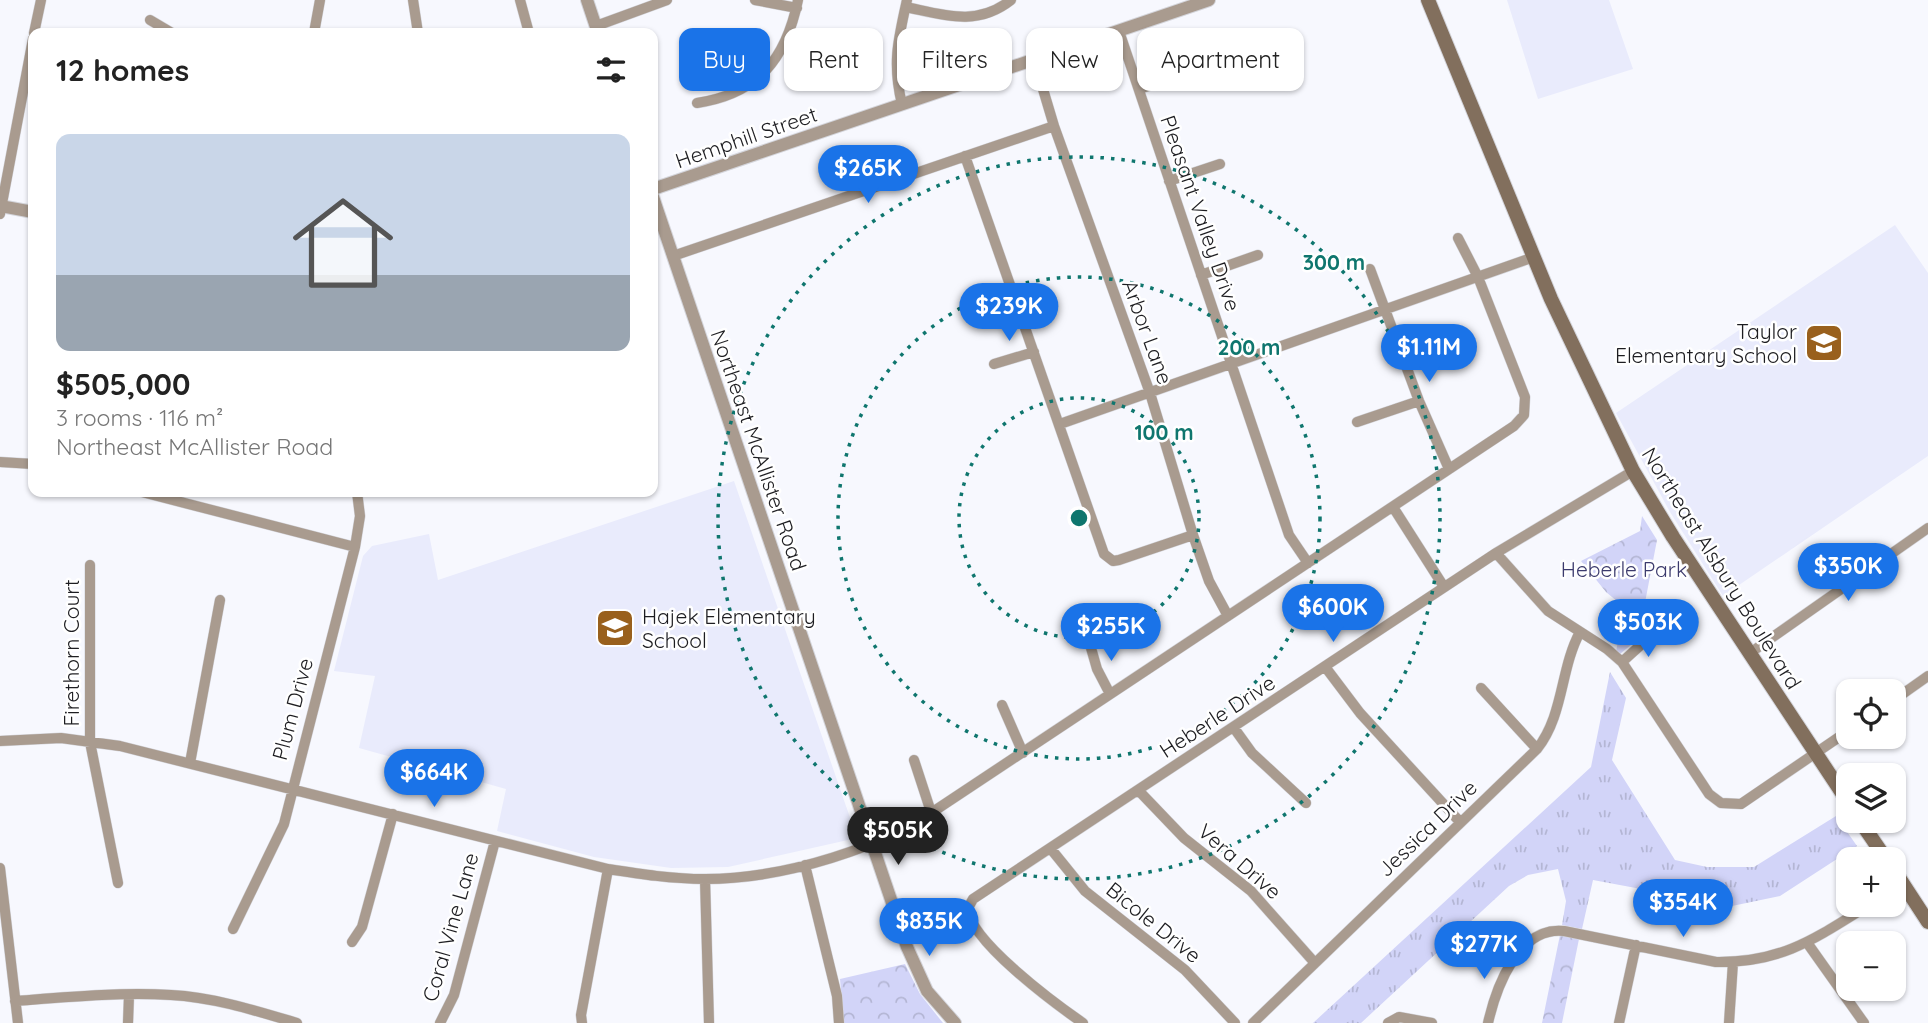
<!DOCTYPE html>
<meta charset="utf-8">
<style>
:root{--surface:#fff;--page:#f6f6f6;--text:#222;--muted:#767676;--line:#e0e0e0;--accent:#1a73e8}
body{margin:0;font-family:Quicksand,sans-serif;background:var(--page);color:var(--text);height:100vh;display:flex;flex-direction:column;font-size:26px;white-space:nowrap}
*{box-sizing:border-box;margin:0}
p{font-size:23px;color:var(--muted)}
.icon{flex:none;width:38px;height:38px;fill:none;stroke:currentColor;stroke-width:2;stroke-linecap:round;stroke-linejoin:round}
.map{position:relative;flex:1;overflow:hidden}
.sheet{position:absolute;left:28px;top:28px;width:630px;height:469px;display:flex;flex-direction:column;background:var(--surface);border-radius:14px;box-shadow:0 2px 5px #0004}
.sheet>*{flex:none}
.hud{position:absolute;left:679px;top:28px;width:665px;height:63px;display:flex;gap:14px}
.tools{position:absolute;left:1836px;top:679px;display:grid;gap:14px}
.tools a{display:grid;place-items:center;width:70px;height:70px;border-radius:14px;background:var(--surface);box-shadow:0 2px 5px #0004;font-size:35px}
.price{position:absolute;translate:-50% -60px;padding:0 16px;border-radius:24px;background:var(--accent);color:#fff;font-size:23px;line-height:46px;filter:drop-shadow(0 2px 4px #0008)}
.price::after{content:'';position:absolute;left:50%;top:42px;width:21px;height:16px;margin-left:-10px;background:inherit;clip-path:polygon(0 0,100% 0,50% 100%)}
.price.selected{background:#222;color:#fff}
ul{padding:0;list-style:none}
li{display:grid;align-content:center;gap:14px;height:371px;padding:0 28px}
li+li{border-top:2px solid var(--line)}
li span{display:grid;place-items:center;height:217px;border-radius:14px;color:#555}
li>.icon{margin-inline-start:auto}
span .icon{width:126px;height:126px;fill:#fffc;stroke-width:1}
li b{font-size:30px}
h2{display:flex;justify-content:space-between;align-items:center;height:84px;padding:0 28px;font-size:30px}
.pill{padding:0 24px;border-radius:14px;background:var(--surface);box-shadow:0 2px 5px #0004;font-size:24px;line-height:63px}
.pill.selected{background:var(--accent);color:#fff}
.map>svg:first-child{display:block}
.built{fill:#e9ebfc}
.grass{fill:url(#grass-tufts)}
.park{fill:url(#park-crowns)}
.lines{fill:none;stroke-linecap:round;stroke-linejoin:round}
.minor-casing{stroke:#d4d5db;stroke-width:11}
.tertiary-casing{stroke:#d4d5db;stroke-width:14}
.secondary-casing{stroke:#d4d5db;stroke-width:16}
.minor{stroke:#a99b8f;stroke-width:10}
.tertiary{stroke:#a99b8f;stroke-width:12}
.secondary{stroke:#826f5d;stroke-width:14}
.ring{fill:none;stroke:#0f766e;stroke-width:3.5;stroke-dasharray:3.5 7}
.labels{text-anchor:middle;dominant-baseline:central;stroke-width:5;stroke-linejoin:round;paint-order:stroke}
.street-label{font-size:21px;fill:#1d1d21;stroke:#fff}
.poi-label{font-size:21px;fill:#1d1d21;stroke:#fff;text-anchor:end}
.park-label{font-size:21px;fill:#3c3b6d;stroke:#fff}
.centre{fill:#0f766e;stroke:#fff;stroke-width:3.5}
.ring-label{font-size:21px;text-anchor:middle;font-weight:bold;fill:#0f766e;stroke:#fff;stroke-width:5;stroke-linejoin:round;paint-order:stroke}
</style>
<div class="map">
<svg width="1928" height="1023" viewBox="0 0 1928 1023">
<defs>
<pattern id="grass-tufts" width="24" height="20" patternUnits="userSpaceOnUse" patternTransform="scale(1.75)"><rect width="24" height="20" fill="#d2d4f8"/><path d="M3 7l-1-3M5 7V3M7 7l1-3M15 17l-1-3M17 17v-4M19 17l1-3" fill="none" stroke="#b4b6d4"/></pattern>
<pattern id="park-crowns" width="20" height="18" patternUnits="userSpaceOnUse" patternTransform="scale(1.75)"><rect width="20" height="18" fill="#d2d4f8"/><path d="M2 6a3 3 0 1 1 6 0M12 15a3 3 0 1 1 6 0" fill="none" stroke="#b4b6d4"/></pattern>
</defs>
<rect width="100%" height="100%" fill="#f7f8fe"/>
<!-- built -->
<path class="built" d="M1507,0H1609L1633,69L1538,99Z
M1895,225L1928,273V456L1723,596L1670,512L1616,413Z
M734,481L857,838L728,867L671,868L594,857L497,831L506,789L359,748L375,676L334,671L363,556L372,546L429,534L438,580Z"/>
<!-- grass -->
<path class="grass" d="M1610,672L1626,698L1612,760L1675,860L1707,867H1754L1836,816L1857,846L1780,896L1732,906L1593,880L1582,929L1562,925L1566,901L1558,869L1528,875L1509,886L1361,1023H1313L1591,767Z"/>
<!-- park -->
<path class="park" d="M1642,516L1657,540L1638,639L1620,654L1616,652L1624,607L1606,592L1581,561L1640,531Z
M1560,935L1579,939L1562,1023H1542Z
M905,964L920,994L943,1023H844L840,979Z"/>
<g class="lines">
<defs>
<path id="minor" d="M413,0L418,33
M520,0L529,33
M755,0L797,8
M906,7C944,15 977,27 1011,0
M150,20L172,33
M596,26L667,0
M1119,31L1289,535L1308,563
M34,33L41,0
M314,33L320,0
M1034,59L1054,126L1150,393L1193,535L1209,581L1228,616
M1139,89L1183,75
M697,103C758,94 786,59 798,0
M902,104C892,64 898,40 907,0
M965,156L1104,554L1113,561L1119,560L1193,535
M1169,181L1220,164
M0,214L33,39
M673,256L1054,126
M1370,269L1419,401L1449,469
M1201,275L1258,255
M994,364L1034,352
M1357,422L1419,401
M1060,424L1534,257
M0,462L33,464
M142,492L355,547
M1393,507L1444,587
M1496,553L1548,611L1607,649L1622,662L1709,794L1721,803L1741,804L1848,731
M90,565V742L118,883
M1089,641L1097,669L1110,694
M1750,653L1928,528
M1622,662L1654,633
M1326,668L1360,713L1460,822
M1481,688L1537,749
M1894,700L1928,676
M1002,705L1023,753
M1234,728L1252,753L1306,803
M0,741L61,738L120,746L608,869C640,874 672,879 705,879C773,879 845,857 907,829L1514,426L1524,415L1525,397L1478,277L1458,238
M914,760L931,812
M190,763L220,600
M1139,791L1184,838L1251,891L1314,962
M1051,849L1085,891L1185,970L1235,1023
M805,865L837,996L839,1023
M0,868L18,1023
M705,879L709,1023
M1894,890L1903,884
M233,929L284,824L355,547L360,516L357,492
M352,942L362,927L393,814
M1808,944L1864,1023
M15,1001C67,997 119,992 171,995C213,997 257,1011 297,1023
M128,1023L129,995
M440,1023L454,995L495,841
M582,1023L581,1015L608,869
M1083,1023C1057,1005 968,940 968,908L973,899L1496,553L1633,471
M1253,1023L1537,749C1564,715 1560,669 1580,632
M1388,1023L1399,1017L1432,1023
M1488,1023C1496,988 1518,926 1564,931L1716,962C1782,963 1816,938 1869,905
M1619,1023L1636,945
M1729,1023L1733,962"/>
<path id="tertiary" d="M587,0L598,33
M653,189L1209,0
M653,197L907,947L927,991L955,1023
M0,206L33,212"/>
<path id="secondary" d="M1428,0L1551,299L1633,471L1673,537L1848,802
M1860,821L1886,859
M1894,870L1928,922"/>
</defs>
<!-- minor casing -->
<use href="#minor" class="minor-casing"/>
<!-- tertiary casing -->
<use href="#tertiary" class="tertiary-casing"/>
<!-- secondary casing -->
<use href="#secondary" class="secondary-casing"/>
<!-- minor -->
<use href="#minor" class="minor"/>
<!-- tertiary -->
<use href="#tertiary" class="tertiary"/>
<!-- secondary -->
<use href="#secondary" class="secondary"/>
</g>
<!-- distance rings -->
<g class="ring">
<circle cx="1079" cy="518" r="120"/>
<circle cx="1079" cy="518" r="241"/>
<circle cx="1079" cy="518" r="361"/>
</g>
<!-- icons -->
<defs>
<symbol id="school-square" viewBox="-11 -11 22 22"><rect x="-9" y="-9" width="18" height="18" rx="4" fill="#99601d" stroke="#fff"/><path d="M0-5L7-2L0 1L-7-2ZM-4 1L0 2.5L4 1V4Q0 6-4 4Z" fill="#fff"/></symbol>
</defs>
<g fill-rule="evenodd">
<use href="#school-square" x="1802" y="321" width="44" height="44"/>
<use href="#school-square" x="593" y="606" width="44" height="44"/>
</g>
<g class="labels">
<!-- street labels -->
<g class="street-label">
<text transform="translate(746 137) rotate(-19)">Hemphill Street</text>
<text transform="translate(1201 213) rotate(71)">Pleasant Valley Drive</text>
<text transform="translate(1148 332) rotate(70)">Arbor Lane</text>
<text transform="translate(759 450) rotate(71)">Northeast McAllister Road</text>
<text transform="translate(1722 568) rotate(58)">Northeast Alsbury Boulevard</text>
<text transform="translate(71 653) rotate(-90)">Firethorn Court</text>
<text transform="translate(292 709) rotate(-75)">Plum Drive</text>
<text transform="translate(1217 716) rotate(-33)">Heberle Drive</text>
<text transform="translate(1427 828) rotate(-44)">Jessica Drive</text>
<text transform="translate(1240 861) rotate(41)">Vera Drive</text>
<text transform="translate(1154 922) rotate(39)">Bicole Drive</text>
<text transform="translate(450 927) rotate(-74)">Coral Vine Lane</text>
</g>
<!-- poi labels -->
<g class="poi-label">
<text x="1797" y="331">Taylor<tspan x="1797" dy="24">Elementary School</tspan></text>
<text x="642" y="616" text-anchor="start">Hajek Elementary<tspan x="642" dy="24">School</tspan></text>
</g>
<!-- park labels -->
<g class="park-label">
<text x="1624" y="569">Heberle Park</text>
</g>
</g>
<circle cx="1079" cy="518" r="10" class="centre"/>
<g class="ring-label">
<text x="1334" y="270">300 m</text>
<text x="1249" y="355">200 m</text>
<text x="1164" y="440">100 m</text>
</g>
</svg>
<div class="tools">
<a><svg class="icon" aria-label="locate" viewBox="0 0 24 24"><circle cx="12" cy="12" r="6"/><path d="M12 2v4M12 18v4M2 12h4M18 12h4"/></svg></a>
<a><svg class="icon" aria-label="layers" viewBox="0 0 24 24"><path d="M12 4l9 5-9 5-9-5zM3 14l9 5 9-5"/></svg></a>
<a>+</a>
<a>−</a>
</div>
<b class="price" style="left:868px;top:205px">$265K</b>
<b class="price" style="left:1009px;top:343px">$239K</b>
<b class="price" style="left:1429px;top:384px">$1.11M</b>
<b class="price" style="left:1848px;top:603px">$350K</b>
<b class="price" style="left:1333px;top:644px">$600K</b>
<b class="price" style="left:1648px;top:659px">$503K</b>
<b class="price" style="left:1111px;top:663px">$255K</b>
<b class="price" style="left:434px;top:809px">$664K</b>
<b class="price selected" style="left:898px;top:867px">$505K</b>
<b class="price" style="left:1683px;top:939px">$354K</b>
<b class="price" style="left:929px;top:958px">$835K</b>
<b class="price" style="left:1484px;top:981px">$277K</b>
<div class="hud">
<a class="pill selected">Buy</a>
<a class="pill">Rent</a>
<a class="pill">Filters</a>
<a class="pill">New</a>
<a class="pill">Apartment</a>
</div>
<section class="sheet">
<h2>12 homes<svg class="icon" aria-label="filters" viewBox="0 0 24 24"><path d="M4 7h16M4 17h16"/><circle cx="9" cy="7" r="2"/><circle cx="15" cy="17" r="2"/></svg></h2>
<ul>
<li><span style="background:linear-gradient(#c9d6e8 65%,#9aa5b1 0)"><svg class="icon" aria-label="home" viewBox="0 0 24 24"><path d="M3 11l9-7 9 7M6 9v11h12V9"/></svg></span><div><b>$505,000</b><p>3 rooms · 116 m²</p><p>Northeast McAllister Road</p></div></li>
</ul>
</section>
</div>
